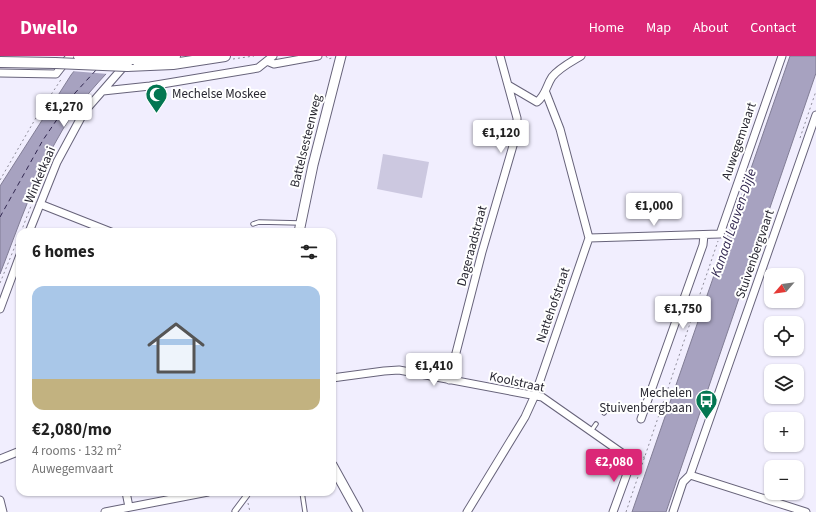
<!DOCTYPE html>
<meta charset="utf-8">
<style>
:root{--surface:#fff;--page:#f2f2f2;--text:#222;--muted:#767676;--accent:#db2777}
body{margin:0;font-family:"Source Sans 3",sans-serif;background:var(--page);color:var(--text);height:100vh;display:flex;flex-direction:column;font-size:15px;white-space:nowrap}
*{box-sizing:border-box;margin:0}
p{font-size:13px;color:var(--muted)}
.icon{flex:none;width:22px;height:22px;fill:none;stroke:currentColor;stroke-width:2;stroke-linecap:round;stroke-linejoin:round}
.map{position:relative;flex:1;overflow:hidden}
.sheet{position:absolute;left:16px;top:172px;width:320px;height:268px;display:flex;flex-direction:column;background:var(--surface);border-radius:12px;box-shadow:0 1px 3px #0004}
.sheet>*{flex:none}
.needle{width:26px;rotate:242deg}
.tools{position:absolute;left:764px;top:212px;display:grid;gap:8px}
.tools a{display:grid;place-items:center;width:40px;height:40px;border-radius:8px;background:var(--surface);box-shadow:0 1px 3px #0004;font-size:20px}
.price{position:absolute;translate:-50% -34px;padding:0 9px;border-radius:4px;background:#fff;color:#222;font-size:13px;line-height:26px;filter:drop-shadow(0 1px 2px #0008)}
.price::after{content:'';position:absolute;left:50%;top:24px;width:12px;height:9px;margin-left:-6px;background:inherit;clip-path:polygon(0 0,100% 0,50% 100%)}
.price.on{background:var(--accent);color:#fff}
ul{padding:0;list-style:none}
li{display:grid;align-content:center;gap:8px;height:212px;padding:0 16px}
li span{display:grid;place-items:center;height:124px;border-radius:12px;color:#555}
li>.icon{margin-inline-start:auto}
span .icon{width:72px;height:72px;fill:#fffc;stroke-width:1}
li b{font-size:17px}
h2{display:flex;justify-content:space-between;align-items:center;height:48px;padding:0 16px;font-size:17px}
header{display:flex;align-items:center;gap:24px;box-sizing:border-box;height:56px;padding:0 20px;background:var(--accent);color:#fff}
header strong{font-size:19px}
nav{display:flex;gap:22px;margin-inline-start:auto;font-size:14px}
.map>svg:first-child{display:block}
.green{fill:#ccc8e0}
.water{fill:#a7a2c0;stroke:#817d95}
.pier{fill:#f1eefe}
.lines{fill:none;stroke-linecap:round;stroke-linejoin:round}
.ferry{stroke:#30264f;stroke-width:1;stroke-dasharray:5 4;stroke-linecap:butt}
.service-casing{stroke:#67637a;stroke-width:5.5}
.pedestrian-casing{stroke:#67637a;stroke-width:7}
.minor-casing{stroke:#67637a;stroke-width:9}
.secondary-casing{stroke:#67637a;stroke-width:11}
.primary-casing{stroke:#67637a;stroke-width:12}
.path{stroke:#8e8c99;stroke-width:1;stroke-dasharray:2 3;stroke-linecap:butt}
.service{stroke:#fff;stroke-width:3.5}
.pedestrian{stroke:#fff;stroke-width:5}
.minor{stroke:#fff;stroke-width:7}
.secondary{stroke:#fff;stroke-width:9}
.primary{stroke:#fff;stroke-width:10}
.primary-bridge-casing{stroke:#67637a;stroke-width:12;stroke-linecap:butt}
.primary-bridge{stroke:#fff;stroke-width:10}
.labels{text-anchor:middle;dominant-baseline:central;stroke-width:4;stroke-linejoin:round;paint-order:stroke}
.poi-label{font-size:13px;fill:#292832;stroke:#fff;text-anchor:start}
.street-label{font-size:13px;fill:#292832;stroke:#fff}
.water-label{font-size:14px;font-style:italic;fill:#30264f;stroke:#fff}
</style>
<header>
<strong>Dwello</strong>
<nav><a>Home</a><a>Map</a><a>About</a><a>Contact</a></nav>
</header>
<div class="map">
<svg width="816" height="456" viewBox="0 0 816 456">
<rect width="100%" height="100%" fill="#f1eefe"/>
<!-- green -->
<path class="green" d="M383,98L429,106L422,142L377,133Z"/>
<!-- water -->
<path class="water" d="M86,0H123C101,23 79,46 63,73C36,118 19,169 0,218V130L71,19Z
M790,0H816V17L666,456H632Z"/>
<!-- pier -->
<path class="pier" d="M83,0L124,1L108,18L71,15Z"/>
<g class="lines">
<!-- ferry -->
<path class="ferry" d="M0,161L43,84L75,37L97,13"/>
<defs>
<path id="service" d="M253,168L259,166L300,167
M604,357L609,351L617,354
M591,375L596,368
M302,436L305,456"/>
<path id="pedestrian" d="M235,455L247,439L246,436"/>
<path id="minor" d="M267,5L274,8L318,0
M0,17L56,18L70,0
M508,29L537,46C546,39 546,30 552,21C559,12 571,6 581,0
M103,35L150,30L258,12L273,0
M40,148L111,176
M29,176L57,106L84,56L126,8
M589,182L720,178L782,0
M0,253L20,199
M332,322L384,315L399,314L542,341L632,404L613,456
M449,324L482,196L517,76V62L500,0
M641,363L703,189L704,179
M0,403L20,395
M690,419L806,456
M126,436L129,451
M0,444L3,456
M105,456L208,436
M467,456L525,361L535,339L589,182L560,73L546,37
M673,456L683,426L690,419L816,59"/>
<path id="secondary" d="M299,176L313,109L341,0
M332,409L358,456"/>
<path id="primary" d="M134,3L175,0
M0,6L55,7
M127,10L173,8L225,0"/>
</defs>
<!-- service casing -->
<use href="#service" class="service-casing"/>
<!-- pedestrian casing -->
<use href="#pedestrian" class="pedestrian-casing"/>
<!-- minor casing -->
<use href="#minor" class="minor-casing"/>
<!-- secondary casing -->
<use href="#secondary" class="secondary-casing"/>
<!-- primary casing -->
<use href="#primary" class="primary-casing"/>
<!-- path -->
<path class="path" d="M326,0L328,3L332,2
M233,3L254,0
M800,82L816,35
M0,124L37,60L62,22
M21,176L34,142
M0,227L20,178
M638,402L645,401
M248,447L250,456
M626,456L718,185"/>
<!-- service -->
<use href="#service" class="service"/>
<!-- pedestrian -->
<use href="#pedestrian" class="pedestrian"/>
<!-- minor -->
<use href="#minor" class="minor"/>
<!-- secondary -->
<use href="#secondary" class="secondary"/>
<!-- primary -->
<use href="#primary" class="primary"/>
<defs>
<path id="primary-bridge" d="M79,0L134,3
M55,7L127,10"/>
</defs>
<!-- primary-bridge casing -->
<use href="#primary-bridge" class="primary-bridge-casing"/>
<!-- primary-bridge -->
<use href="#primary-bridge" class="primary-bridge"/>
</g>
<!-- icons -->
<defs>
<symbol id="mosque-pin" viewBox="-11 -11 22 30"><path d="M0 17L-7.5 6A9.5 9.5 0 1 1 7.5 6Z" fill="#037651" stroke="#fff"/><path d="M3.5-4.9A6 6 0 1 0 3.5 4.9A5 5 0 1 1 3.5-4.9Z" fill="#fff"/></symbol>
<symbol id="bus-pin" viewBox="-11 -11 22 30"><path d="M0 17L-7.5 6A9.5 9.5 0 1 1 7.5 6Z" fill="#037651" stroke="#fff"/><path d="M-5-6H5V4H4V6H2V4H-2V6H-4V4H-5ZM-3.5-4V0h7V-4ZM-3.5 1.2v1.5H-2V1.2ZM2 1.2v1.5H3.5V1.2Z" fill="#fff"/></symbol>
</defs>
<g fill-rule="evenodd">
<use href="#mosque-pin" x="144" y="26" width="25" height="34"/>
<use href="#bus-pin" x="694" y="332" width="25" height="34"/>
</g>
<g class="labels">
<!-- poi labels -->
<g class="poi-label">
<text x="172" y="38">Mechelse Moskee</text>
<text x="692" y="337" text-anchor="end">Mechelen<tspan x="692" dy="15">Stuivenbergbaan</tspan></text>
</g>
<!-- street labels -->
<g class="street-label">
<text transform="translate(306 85) rotate(-76)">Battelsesteenweg</text>
<text transform="translate(739 85) rotate(-71)">Auwegemvaart</text>
<text transform="translate(40 119) rotate(-67)">Winketkaai</text>
<text transform="translate(472 190) rotate(-75)">Dageraadstraat</text>
<text transform="translate(755 198) rotate(-71)">Stuivenbergvaart</text>
<text transform="translate(553 249) rotate(-71)">Nattehofstraat</text>
<text transform="translate(517 326) rotate(12)">Koolstraat</text>
</g>
<!-- water labels -->
<g class="water-label">
<text transform="translate(734 167) rotate(-71)">Kanaal Leuven-Dijle</text>
</g>
</g>
</svg>
<div class="tools">
<a><svg class="needle" viewBox="-14 -14 28 28"><path d="M0-13l5 13h-10z" fill="#e53935"/><path d="M0 13l5-13h-10z" fill="#767676"/></svg></a>
<a><svg class="icon" aria-label="locate" viewBox="0 0 24 24"><circle cx="12" cy="12" r="6"/><path d="M12 2v4M12 18v4M2 12h4M18 12h4"/></svg></a>
<a><svg class="icon" aria-label="layers" viewBox="0 0 24 24"><path d="M12 4l9 5-9 5-9-5zM3 14l9 5 9-5"/></svg></a>
<a>+</a>
<a>−</a>
</div>
<b class="price" style="left:64px;top:72px">€1,270</b>
<b class="price" style="left:501px;top:98px">€1,120</b>
<b class="price" style="left:654px;top:171px">€1,000</b>
<b class="price" style="left:683px;top:274px">€1,750</b>
<b class="price" style="left:434px;top:331px">€1,410</b>
<b class="price on" style="left:614px;top:427px">€2,080</b>
<section class="sheet">
<h2>6 homes<svg class="icon" aria-label="filters" viewBox="0 0 24 24"><path d="M4 7h16M4 17h16"/><circle cx="9" cy="7" r="2"/><circle cx="15" cy="17" r="2"/></svg></h2>
<ul>
<li><span style="background:linear-gradient(#a9c7e8 75%,#c2b280 0)"><svg class="icon" aria-label="home" viewBox="0 0 24 24"><path d="M3 11l9-7 9 7M6 9v11h12V9"/></svg></span><div><b>€2,080/mo</b><p>4 rooms · 132 m²</p><p>Auwegemvaart</p></div></li>
</ul>
</section>
</div>
